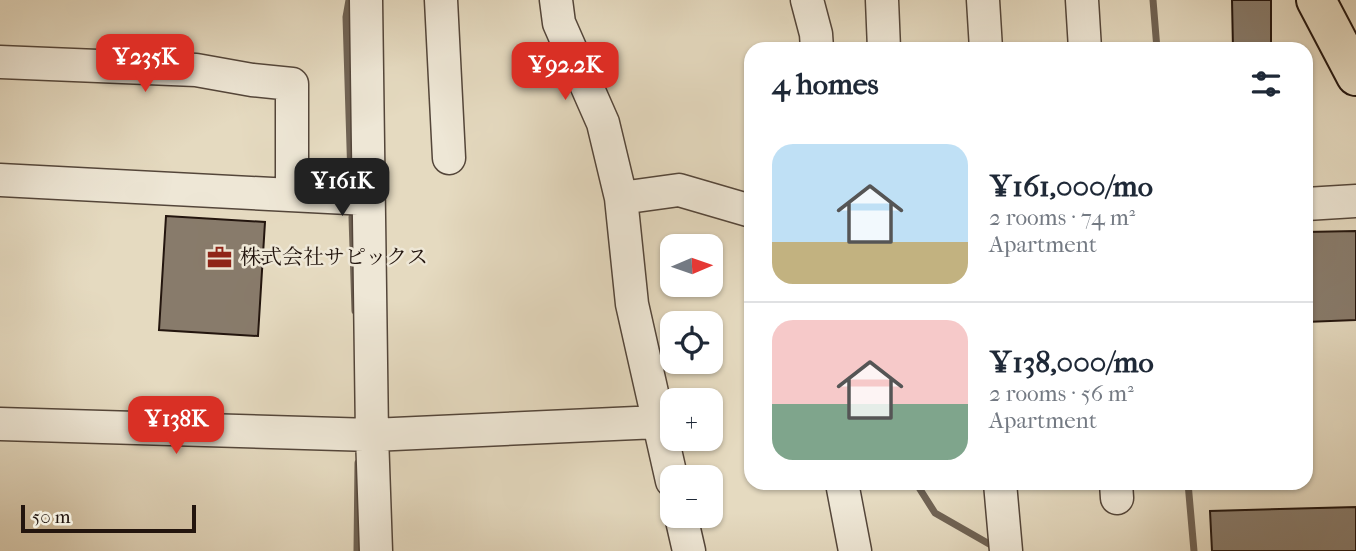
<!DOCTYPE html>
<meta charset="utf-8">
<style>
:root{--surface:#fff;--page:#f6f6f7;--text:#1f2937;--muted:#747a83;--line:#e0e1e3;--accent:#d93025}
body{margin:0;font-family:"IM FELL French Canon","Noto Serif JP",serif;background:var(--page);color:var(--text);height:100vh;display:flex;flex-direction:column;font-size:26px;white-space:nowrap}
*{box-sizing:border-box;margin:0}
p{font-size:23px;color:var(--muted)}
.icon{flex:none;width:38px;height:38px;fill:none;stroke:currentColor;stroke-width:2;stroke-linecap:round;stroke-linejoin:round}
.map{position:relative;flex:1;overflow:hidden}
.side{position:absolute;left:744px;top:42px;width:569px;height:448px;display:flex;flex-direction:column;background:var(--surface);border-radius:21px;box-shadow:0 2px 5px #0004}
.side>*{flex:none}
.needle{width:46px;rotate:88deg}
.controls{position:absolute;left:660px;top:234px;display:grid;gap:14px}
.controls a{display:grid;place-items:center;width:63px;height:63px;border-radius:14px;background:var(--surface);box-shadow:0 2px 5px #0004;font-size:35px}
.scale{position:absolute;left:21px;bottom:18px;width:175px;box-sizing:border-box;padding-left:7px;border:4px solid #23150e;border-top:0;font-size:19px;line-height:24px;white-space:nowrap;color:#23150e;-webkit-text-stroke:5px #eee7d6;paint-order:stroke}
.price{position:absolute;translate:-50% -60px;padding:0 16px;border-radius:14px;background:var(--accent);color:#fff;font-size:23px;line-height:46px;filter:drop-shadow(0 2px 4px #0008)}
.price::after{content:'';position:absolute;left:50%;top:42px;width:21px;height:16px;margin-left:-10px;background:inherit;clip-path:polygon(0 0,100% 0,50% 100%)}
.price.current{background:#222;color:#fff}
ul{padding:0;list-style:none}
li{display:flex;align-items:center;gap:21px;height:175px;padding:0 28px}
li+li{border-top:2px solid var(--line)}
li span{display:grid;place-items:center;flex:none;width:196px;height:140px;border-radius:21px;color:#555}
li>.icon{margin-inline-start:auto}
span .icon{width:84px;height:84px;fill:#fffc;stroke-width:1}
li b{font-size:30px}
h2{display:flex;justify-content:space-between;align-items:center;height:84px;padding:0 28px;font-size:30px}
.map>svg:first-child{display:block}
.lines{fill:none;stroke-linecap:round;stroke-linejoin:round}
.stream{stroke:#706354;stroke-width:7}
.building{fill:#887b6b;stroke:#23150e;stroke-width:2}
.minor-casing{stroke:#54463a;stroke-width:35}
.highway-casing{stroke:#23150e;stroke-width:42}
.minor{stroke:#eee7d6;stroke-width:32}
.highway{stroke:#e5dac0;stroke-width:38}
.labels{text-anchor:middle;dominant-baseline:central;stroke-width:5;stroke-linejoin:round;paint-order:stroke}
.poi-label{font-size:21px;fill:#23150e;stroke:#eee7d6;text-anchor:start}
</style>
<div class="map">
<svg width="1356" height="551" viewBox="0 0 1356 551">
<rect width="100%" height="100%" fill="#e5dac0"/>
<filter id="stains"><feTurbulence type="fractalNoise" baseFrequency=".00286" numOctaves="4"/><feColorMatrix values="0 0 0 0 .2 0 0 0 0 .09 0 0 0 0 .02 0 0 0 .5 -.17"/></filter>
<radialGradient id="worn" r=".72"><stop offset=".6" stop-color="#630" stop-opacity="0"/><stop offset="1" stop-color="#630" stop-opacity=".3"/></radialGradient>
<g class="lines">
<!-- stream -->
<path class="stream" d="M349,0L346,17L351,179
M1153,0L1157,49
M352,217L355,311
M916,483L935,513L998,549
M1188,483L1194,551
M357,551L358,463"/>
</g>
<!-- building -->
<path class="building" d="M1232,0H1271V49H1233Z
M166,216L265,222L258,336L159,330Z
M1356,231V320L1306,322V232Z
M1356,507V551H1212L1210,511Z"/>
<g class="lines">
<defs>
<path id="minor" d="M366,0L372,435L376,551
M441,0L449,158
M556,0L559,23L603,123L621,198L632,304L672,481
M807,0L816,34L817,49
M882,0L884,49
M983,0L986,49
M1082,0L1085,49
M0,62L196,70L252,80L292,84V195
M0,180L368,199
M621,198L679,190L751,211
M1306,204L1356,201
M0,424L372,435L658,422
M842,483L855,551
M1000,483L1006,551
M1116,483L1117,498
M681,516L689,551"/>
<path id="highway" d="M1316,0L1356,76"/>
</defs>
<!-- minor casing -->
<use href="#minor" class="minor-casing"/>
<!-- highway casing -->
<use href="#highway" class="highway-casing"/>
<!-- minor -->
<use href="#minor" class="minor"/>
<!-- highway -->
<use href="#highway" class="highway"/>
</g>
<!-- icons -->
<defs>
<symbol id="office-bare" viewBox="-9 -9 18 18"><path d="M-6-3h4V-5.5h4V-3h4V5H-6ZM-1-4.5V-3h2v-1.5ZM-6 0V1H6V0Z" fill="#8f2418" stroke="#eee7d6" stroke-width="2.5" paint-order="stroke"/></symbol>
</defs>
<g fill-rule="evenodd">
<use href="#office-bare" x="202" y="240" width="35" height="35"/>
</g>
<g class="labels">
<!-- poi labels -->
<g class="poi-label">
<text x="240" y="257">株式会社サピックス</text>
</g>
</g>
<rect width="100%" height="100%" filter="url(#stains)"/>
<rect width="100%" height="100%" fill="url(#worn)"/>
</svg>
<div class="controls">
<a><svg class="needle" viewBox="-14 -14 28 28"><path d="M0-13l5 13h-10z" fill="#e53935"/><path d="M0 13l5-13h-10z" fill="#747a83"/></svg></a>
<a><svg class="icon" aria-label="locate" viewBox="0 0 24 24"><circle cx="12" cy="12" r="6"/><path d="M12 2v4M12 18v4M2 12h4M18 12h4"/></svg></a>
<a>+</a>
<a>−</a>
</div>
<div class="scale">50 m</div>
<b class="price" style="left:145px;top:94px">¥235K</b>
<b class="price" style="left:565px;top:102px">¥92.2K</b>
<b class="price current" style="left:342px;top:218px">¥161K</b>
<b class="price" style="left:176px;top:456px">¥138K</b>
<section class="side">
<h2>4 homes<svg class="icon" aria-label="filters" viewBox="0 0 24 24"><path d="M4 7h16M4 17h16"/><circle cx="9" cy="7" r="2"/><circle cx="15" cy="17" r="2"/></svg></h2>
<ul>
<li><span style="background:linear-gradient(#bfe0f5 70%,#c2b280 0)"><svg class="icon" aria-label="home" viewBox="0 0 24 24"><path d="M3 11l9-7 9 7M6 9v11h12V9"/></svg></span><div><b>¥161,000/mo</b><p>2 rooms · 74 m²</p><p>Apartment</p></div></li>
<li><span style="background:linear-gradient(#f6c9c9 60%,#7fa58c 0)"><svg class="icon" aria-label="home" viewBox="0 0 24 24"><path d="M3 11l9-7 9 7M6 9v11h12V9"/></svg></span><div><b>¥138,000/mo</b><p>2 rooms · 56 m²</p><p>Apartment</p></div></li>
</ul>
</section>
</div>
